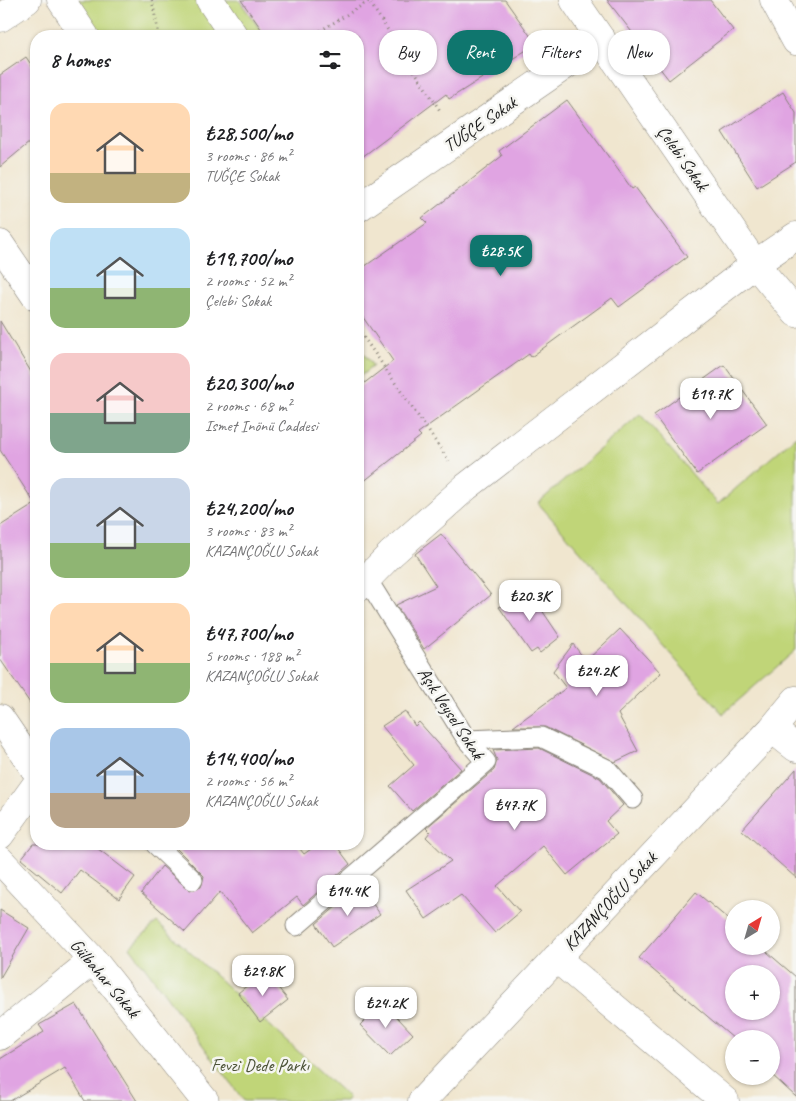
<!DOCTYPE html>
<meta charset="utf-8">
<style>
:root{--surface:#fff;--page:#f6f6f6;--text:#202124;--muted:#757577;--accent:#0f766e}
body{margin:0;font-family:Caveat,sans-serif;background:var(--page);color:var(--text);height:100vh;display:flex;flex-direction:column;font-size:19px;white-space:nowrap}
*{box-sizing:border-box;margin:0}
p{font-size:16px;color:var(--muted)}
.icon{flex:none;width:28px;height:28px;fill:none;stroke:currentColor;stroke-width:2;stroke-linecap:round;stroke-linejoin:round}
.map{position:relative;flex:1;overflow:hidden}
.side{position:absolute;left:30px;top:30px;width:334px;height:820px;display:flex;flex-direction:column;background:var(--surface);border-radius:20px;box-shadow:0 1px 4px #0004}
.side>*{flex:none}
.guide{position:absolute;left:379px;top:30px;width:341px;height:45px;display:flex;gap:10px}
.needle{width:32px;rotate:37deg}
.fabs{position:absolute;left:725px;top:900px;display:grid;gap:10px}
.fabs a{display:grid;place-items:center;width:55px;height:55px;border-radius:50%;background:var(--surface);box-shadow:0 1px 4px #0004;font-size:25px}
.price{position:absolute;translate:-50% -42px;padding:0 11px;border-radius:10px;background:#fff;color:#222;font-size:16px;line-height:32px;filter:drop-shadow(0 1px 2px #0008)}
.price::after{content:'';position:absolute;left:50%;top:30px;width:15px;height:11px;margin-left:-8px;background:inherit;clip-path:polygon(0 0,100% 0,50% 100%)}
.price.active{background:var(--accent);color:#fff}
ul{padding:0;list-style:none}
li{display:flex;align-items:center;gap:15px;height:125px;padding:0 20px}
li span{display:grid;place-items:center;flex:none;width:140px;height:100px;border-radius:15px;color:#555}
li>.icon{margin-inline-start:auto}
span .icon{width:60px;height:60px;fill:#fffc;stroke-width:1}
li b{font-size:21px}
h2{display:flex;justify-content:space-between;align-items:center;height:60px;padding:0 20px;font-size:21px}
.tag{padding:0 18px;border-radius:20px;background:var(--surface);box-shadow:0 1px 4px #0004;font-size:18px;line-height:45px}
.tag.active{background:var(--accent);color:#fff}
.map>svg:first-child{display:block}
.green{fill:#c0d578;stroke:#6e784a}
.building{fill:#e0a4e2;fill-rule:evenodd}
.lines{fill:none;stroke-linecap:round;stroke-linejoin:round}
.lane-casing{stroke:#868176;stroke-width:21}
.street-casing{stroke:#868176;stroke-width:29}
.secondary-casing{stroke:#868176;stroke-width:29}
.path{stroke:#868176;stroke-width:3;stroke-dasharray:1 4;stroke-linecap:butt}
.lane{stroke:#fff;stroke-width:19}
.street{stroke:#fff;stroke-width:28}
.secondary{stroke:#fff;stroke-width:28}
.labels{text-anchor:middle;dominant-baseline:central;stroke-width:5;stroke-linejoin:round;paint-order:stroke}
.street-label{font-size:18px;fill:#1c1c1c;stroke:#f6f6f2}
.park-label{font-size:18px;fill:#4d5438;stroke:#f6f6f2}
</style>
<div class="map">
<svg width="796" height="1101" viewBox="0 0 796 1101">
<rect width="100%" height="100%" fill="#f6f6f2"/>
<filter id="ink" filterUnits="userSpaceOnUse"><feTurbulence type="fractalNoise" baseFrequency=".02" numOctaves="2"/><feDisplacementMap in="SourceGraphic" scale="10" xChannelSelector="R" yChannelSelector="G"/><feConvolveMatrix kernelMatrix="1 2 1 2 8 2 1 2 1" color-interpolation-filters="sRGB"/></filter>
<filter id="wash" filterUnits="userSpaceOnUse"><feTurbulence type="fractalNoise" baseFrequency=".0096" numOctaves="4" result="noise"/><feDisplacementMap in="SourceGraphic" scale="20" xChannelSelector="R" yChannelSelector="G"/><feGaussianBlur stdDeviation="1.12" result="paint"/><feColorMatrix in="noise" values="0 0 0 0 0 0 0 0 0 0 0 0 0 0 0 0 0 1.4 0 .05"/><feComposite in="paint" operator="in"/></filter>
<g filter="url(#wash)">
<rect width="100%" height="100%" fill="#f0e6cf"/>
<!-- green -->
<path class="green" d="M76,0H197L222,36H100Z
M220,0H239L265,36H244Z
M358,346L373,366L358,378Z
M640,414L718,504L796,436V650L723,714L538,503Z
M157,922L348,1097L345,1101H244L130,947Z"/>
<g id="blocks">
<!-- building -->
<path class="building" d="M241,0H505L536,44L449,99L446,94L358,160V36H266Z
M607,0H710L733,30L669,80Z
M26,57L36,72V137L0,167V75Z
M783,92L796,113V162L757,187L722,132Z
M567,100L632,189L635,187L687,257L619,307L612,298L531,357L529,354L418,433L421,436L358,486V388L393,361L358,310V271L427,223L422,218L502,156L499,151Z
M0,321L36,380V712L0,659V526L35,504L0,450Z
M724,365L767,424L697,474L654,415Z
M441,534L491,595L424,649L396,605L436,586L415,554Z
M527,588L560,637L540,653L537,649L531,653L499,607Z
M620,629L661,673L618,714L638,751L615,762L545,727H513L566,688L553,671L573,644L586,661Z
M405,711L415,726L419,722L461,769L412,811L390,786L414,765L382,726Z
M539,748L600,778L623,805L606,821L617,834L567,875L543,846L497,886L520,912L495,933L461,895L426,919L406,890L451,861L426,837L430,832L426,828L494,770L497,760L493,750Z
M796,769V878L742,830Z
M33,844H100L97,848L135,877L119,899L80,870L62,893L21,859Z
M179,844H296L304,854L318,844H335L350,864L303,905L297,897L252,933L220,892L185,932L141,893L162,866L190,891L201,887L204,876L176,848Z
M360,886L380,914L332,947L316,924Z
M696,892L734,924V946H760L796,977V1097L771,1074V1038L734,1039L639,958ZM734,974H771V1011H734Z
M0,910L29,928L0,978Z
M265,971L288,1000L260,1022L238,993Z
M383,1002L413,1034L390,1056L360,1025Z
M76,1004L137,1101H85L65,1068L10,1101H0V1059L44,1032L39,1025Z"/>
</g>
</g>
<g filter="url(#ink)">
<use href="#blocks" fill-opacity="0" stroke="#868176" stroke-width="1"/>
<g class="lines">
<defs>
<path id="lane" d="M467,740L541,737L607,769L633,799
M155,844L193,880
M296,926L486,762L467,740L367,579"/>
<path id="street" d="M61,0L85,36
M210,0L234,36
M574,0L755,264L796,313
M774,0L796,41
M0,18L27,0
M358,208L602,40
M0,244L36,297
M772,729L796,748
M0,860L93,960L205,1101
M556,958L725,1101
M0,1036L93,960
M422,1101L772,729L796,700"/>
<path id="secondary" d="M358,588L391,554L466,487L755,264L796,236
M0,718L36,771
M0,835L36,785"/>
</defs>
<!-- lane casing -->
<use href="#lane" class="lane-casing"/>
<!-- street casing -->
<use href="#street" class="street-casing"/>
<!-- secondary casing -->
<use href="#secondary" class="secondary-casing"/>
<!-- path -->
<path class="path" d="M152,0L159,36
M312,36L369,1L441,112
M358,329L449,461"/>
<!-- lane -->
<use href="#lane" class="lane"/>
<!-- street -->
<use href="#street" class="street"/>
<!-- secondary -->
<use href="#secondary" class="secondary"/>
</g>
</g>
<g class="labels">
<!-- street labels -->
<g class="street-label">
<text transform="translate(480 124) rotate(-34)">TUĞÇE Sokak</text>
<text transform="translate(683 158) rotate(55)">Çelebi Sokak</text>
<text transform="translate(451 713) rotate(57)">Aşık Veysel Sokak</text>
<text transform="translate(610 901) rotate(-47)">KAZANÇOĞLU Sokak</text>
<text transform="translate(105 978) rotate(50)">Gülbahar Sokak</text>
</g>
<!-- park labels -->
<g class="park-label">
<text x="260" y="1065">Fevzi Dede Parkı</text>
</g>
</g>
</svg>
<div class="fabs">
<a><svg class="needle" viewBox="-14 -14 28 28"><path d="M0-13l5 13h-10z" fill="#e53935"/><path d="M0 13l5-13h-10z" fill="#757577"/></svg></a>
<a>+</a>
<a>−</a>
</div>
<b class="price active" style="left:501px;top:277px">₺28.5K</b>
<b class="price" style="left:711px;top:420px">₺19.7K</b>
<b class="price" style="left:530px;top:622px">₺20.3K</b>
<b class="price" style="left:597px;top:697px">₺24.2K</b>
<b class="price" style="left:515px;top:831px">₺47.7K</b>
<b class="price" style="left:348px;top:917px">₺14.4K</b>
<b class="price" style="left:263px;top:997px">₺29.8K</b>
<b class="price" style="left:386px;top:1029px">₺24.2K</b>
<div class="guide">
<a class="tag">Buy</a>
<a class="tag active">Rent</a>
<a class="tag">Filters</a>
<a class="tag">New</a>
</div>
<section class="side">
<h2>8 homes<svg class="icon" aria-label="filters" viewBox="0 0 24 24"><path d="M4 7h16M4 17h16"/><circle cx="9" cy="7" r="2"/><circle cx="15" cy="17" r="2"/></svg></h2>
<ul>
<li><span style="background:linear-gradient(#ffd9b3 70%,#c2b280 0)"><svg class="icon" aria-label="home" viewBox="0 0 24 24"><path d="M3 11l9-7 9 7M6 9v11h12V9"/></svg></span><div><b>₺28,500/mo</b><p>3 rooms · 86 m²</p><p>TUĞÇE Sokak</p></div></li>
<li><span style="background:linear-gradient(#bfe0f5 60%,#8fb573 0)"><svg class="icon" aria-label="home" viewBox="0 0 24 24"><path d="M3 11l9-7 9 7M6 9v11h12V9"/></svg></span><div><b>₺19,700/mo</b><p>2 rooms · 52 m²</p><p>Çelebi Sokak</p></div></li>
<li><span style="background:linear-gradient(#f6c9c9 60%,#7fa58c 0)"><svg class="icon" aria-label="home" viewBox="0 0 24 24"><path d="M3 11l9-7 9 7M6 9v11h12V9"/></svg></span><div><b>₺20,300/mo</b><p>2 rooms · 68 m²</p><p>Ismet Inönü Caddesi</p></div></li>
<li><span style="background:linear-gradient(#c9d6e8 65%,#8fb573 0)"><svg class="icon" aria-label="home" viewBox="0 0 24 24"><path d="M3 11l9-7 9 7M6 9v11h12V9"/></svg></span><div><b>₺24,200/mo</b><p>3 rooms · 83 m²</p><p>KAZANÇOĞLU Sokak</p></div></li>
<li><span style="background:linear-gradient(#ffd9b3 60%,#8fb573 0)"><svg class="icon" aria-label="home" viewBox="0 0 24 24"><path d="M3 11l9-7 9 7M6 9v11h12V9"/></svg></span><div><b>₺47,700/mo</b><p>5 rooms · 188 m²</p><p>KAZANÇOĞLU Sokak</p></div></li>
<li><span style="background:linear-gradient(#a9c7e8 65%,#b9a48a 0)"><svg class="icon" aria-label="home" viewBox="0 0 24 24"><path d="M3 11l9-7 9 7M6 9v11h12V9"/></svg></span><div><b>₺14,400/mo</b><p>2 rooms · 56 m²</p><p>KAZANÇOĞLU Sokak</p></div></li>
</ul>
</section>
</div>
